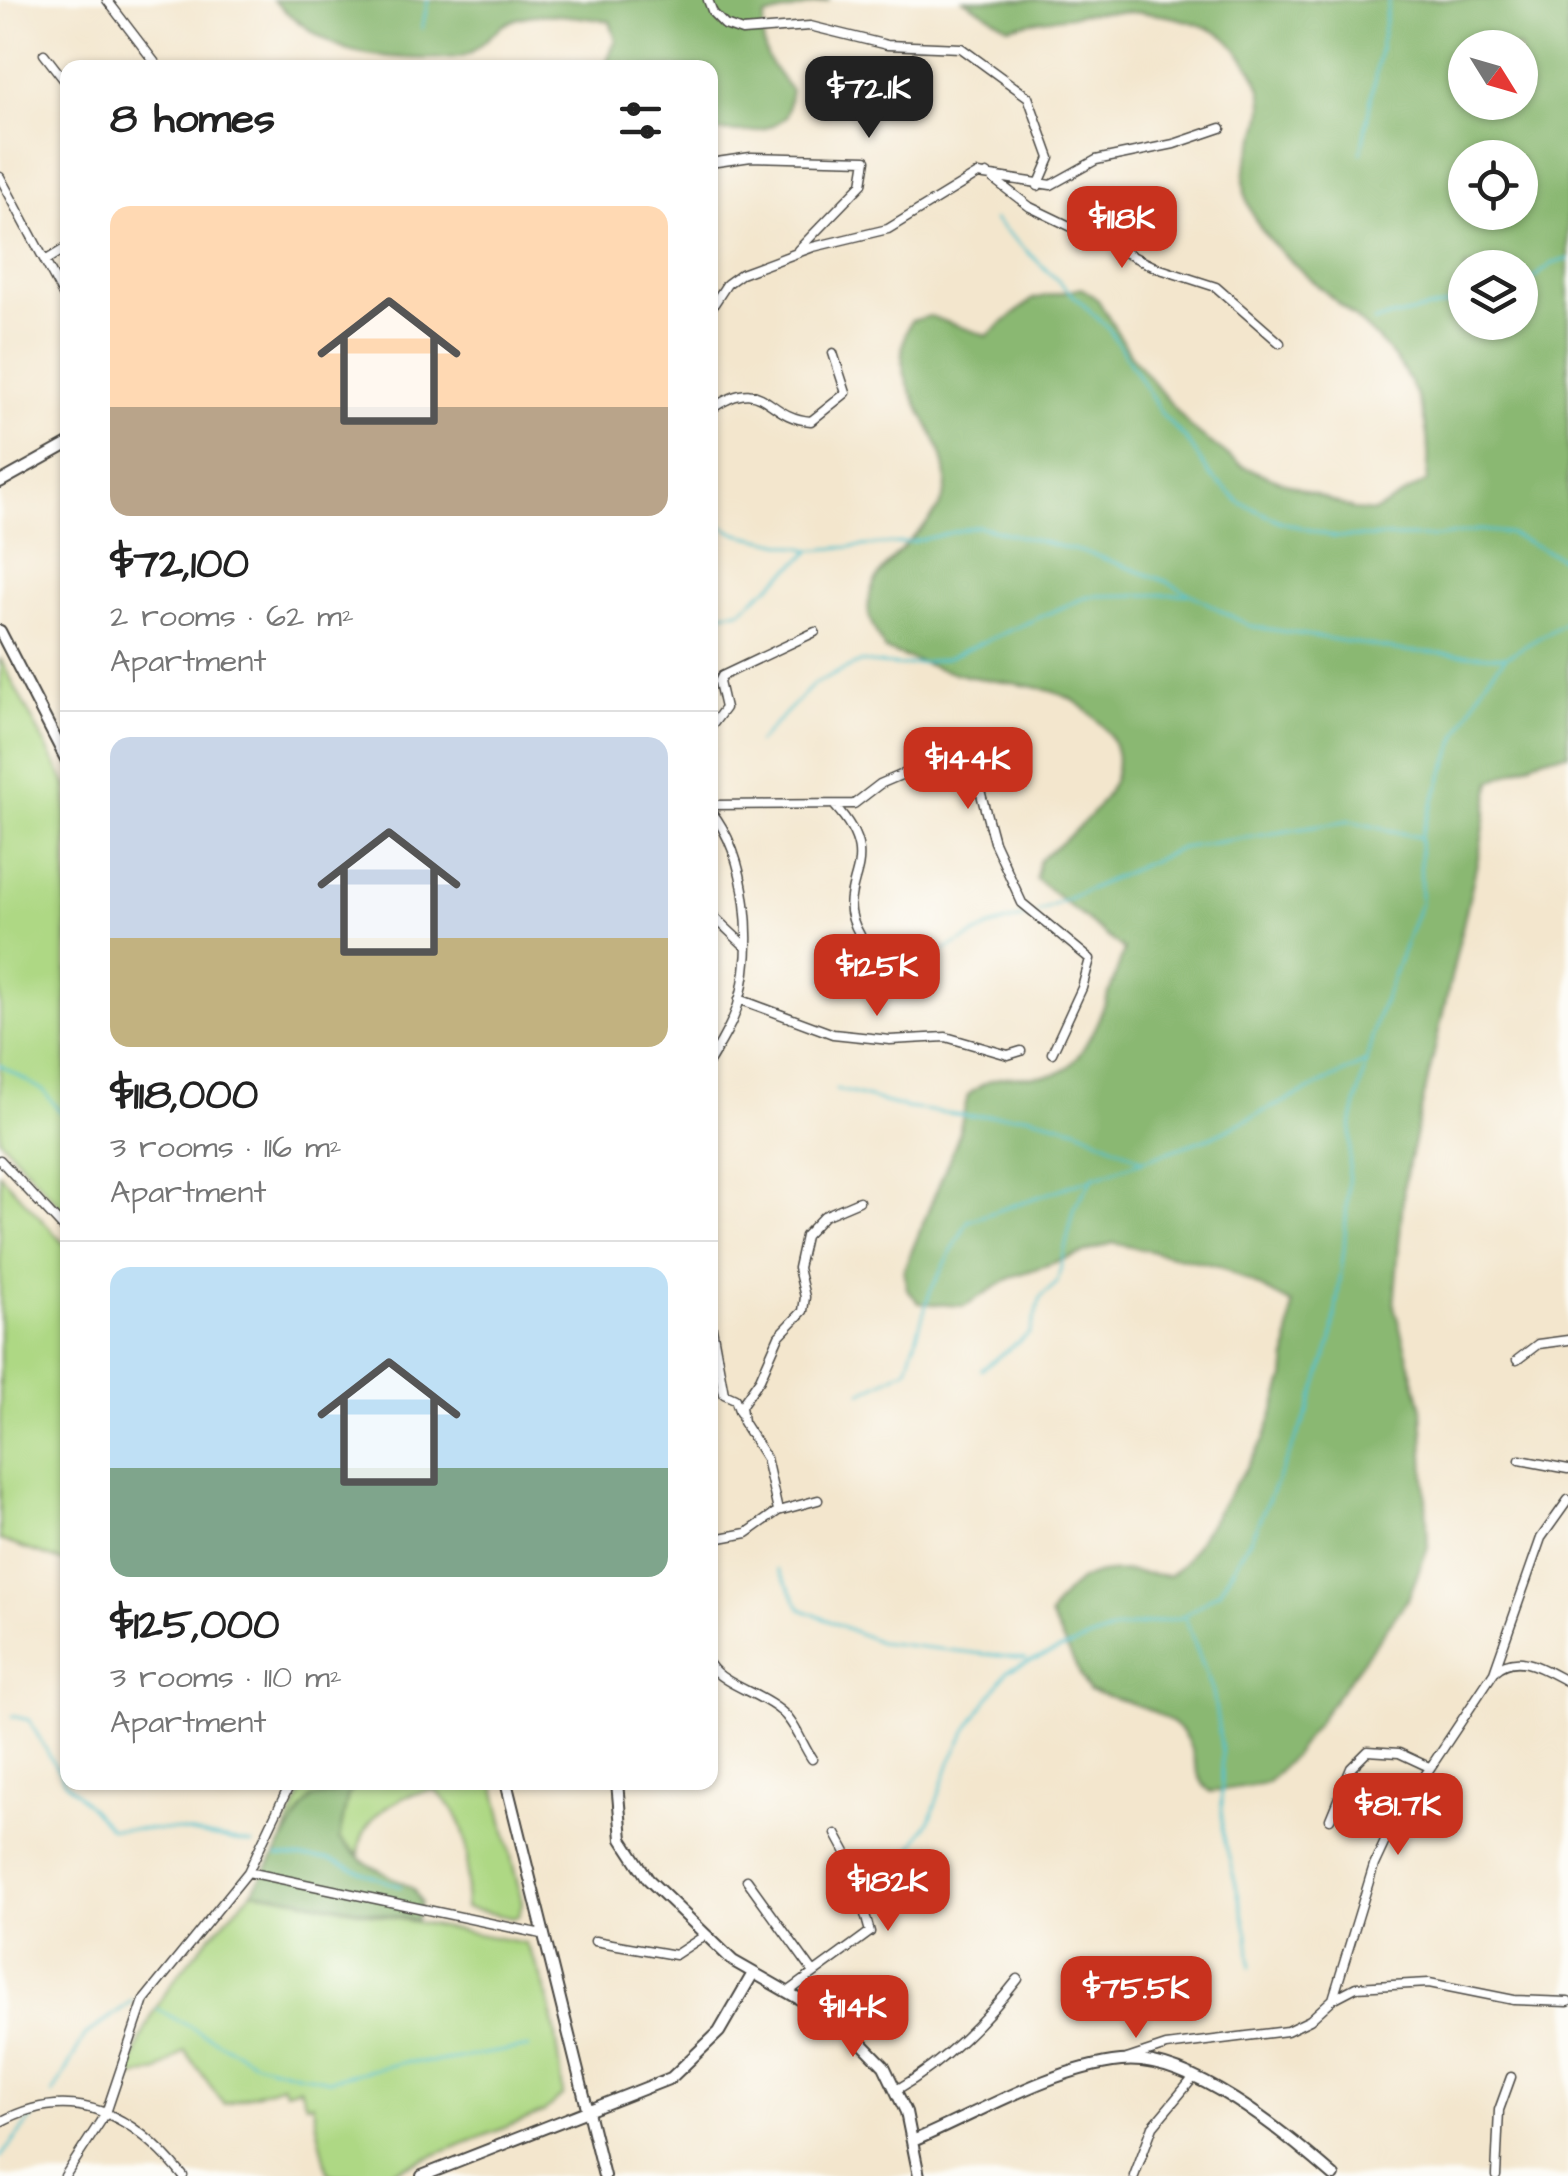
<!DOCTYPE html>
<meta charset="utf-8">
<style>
:root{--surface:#fff;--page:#f2f2f2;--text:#222;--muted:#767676;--line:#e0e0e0;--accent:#c8321e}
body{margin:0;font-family:"Architects Daughter",sans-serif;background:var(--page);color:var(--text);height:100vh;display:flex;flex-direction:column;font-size:38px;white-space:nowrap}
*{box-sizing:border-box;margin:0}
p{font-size:32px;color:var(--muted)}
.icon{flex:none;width:55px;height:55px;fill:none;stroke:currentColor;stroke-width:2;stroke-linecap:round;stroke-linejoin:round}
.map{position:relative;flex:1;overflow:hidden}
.sheet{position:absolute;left:60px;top:60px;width:658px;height:1730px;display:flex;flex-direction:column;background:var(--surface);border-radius:20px;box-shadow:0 2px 8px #0004}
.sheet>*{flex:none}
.needle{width:65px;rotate:127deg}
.buttons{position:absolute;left:1448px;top:30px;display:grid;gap:20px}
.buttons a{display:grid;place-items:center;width:90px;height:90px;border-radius:50%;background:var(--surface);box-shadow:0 2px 8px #0004;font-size:50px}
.price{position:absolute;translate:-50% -85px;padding:0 22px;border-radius:20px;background:var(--accent);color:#fff;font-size:32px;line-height:65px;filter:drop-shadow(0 2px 5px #0008)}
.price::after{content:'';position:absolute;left:50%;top:60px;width:30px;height:22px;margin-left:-15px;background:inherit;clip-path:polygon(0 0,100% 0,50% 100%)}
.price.on{background:#222;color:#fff}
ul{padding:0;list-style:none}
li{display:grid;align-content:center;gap:20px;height:530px;padding:0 50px}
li+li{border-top:2px solid var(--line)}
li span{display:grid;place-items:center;height:310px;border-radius:20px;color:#555}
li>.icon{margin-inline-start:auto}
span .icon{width:180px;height:180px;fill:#fffc;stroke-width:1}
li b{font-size:42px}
h2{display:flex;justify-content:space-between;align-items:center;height:120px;padding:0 50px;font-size:42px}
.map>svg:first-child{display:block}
.green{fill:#aed884;stroke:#6c8258;stroke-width:2.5}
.forest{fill:#8ab872;stroke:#5a724e;stroke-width:2.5;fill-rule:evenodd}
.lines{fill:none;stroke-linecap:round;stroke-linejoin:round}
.stream{stroke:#54c1cc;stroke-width:2.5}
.street-casing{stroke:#494743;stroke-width:11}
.secondary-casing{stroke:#494743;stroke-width:14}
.street{stroke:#fff;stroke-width:8}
.secondary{stroke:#fff;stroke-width:10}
</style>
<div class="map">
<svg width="1568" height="2176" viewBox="0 0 1568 2176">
<rect width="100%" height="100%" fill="#fdfcf7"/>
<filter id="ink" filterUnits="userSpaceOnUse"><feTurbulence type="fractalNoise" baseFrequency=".01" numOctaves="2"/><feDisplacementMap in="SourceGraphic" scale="20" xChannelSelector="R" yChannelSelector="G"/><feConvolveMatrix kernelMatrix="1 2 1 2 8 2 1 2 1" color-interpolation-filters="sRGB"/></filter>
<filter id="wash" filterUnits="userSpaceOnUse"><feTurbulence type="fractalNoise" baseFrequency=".0048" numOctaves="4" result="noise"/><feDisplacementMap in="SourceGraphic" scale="40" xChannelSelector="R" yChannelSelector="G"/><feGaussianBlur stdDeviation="2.25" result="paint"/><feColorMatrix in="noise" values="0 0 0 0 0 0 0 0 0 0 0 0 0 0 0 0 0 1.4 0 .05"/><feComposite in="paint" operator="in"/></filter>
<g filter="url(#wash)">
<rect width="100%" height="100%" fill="#f3e6cd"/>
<!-- green -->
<path class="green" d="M0,658L67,786V1214L0,1139Z
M0,1174L67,1247V1563L0,1540Z
M305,1783H341L283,1841Z
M359,1783H494L522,1903L519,1915L513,1918L465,1908C467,1861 476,1824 435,1790C400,1793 360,1816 359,1855L339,1839L347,1795Z
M253,1891L525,1943C551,1986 559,2045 563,2095L543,2113L380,2176H335L328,2173L312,2103L306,2104L300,2087L285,2091L282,2085L224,2104L185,2051L158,2071L129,2077C146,2000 199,1948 253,1891Z"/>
<!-- forest -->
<path class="forest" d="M273,0H830L765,17C758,51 770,65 791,90L786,117C758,138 741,131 710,131V68L604,67L616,40L610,21C581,18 548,10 519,18C497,24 489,41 470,53C451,64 371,57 349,50C321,40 294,20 273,0Z
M964,0H1568V754L1545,757L1491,781L1481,845L1404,1185L1394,1306L1422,1408L1428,1547L1408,1599L1293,1756L1267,1783L1210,1792C1194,1776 1197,1762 1188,1742C1173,1709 1119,1701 1088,1690L1050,1616C1078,1561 1117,1570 1169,1576L1184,1563L1264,1440L1285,1378L1292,1304L1219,1266L1113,1243L1014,1276L964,1306L919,1303L907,1289L904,1270L957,1140L968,1095C1001,1067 1017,1081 1055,1074C1086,1069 1114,980 1124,950L1036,879L1039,860C1080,828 1150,775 1099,722C1087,710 1078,701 1062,695C1028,682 993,683 958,674C933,668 909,658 885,650C880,639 871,626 869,615C860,562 943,531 946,486C949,425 878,384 911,321L930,316L987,336L1033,299L1082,288L1098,300L1132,357L1192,429L1242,466L1355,510L1374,512L1427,481C1439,369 1369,334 1296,266C1275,247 1256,229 1247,201C1230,147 1294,119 1243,58C1237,51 1231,41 1223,36C1161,0 1076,12 1009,27ZM1465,48H1520V102H1465ZM1465,158H1520V212H1465ZM1465,268H1520V322H1465Z
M341,1783H359L348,1795L339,1839L363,1861L413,1889L421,1903L416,1920L253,1891L303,1809L312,1798L334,1793Z"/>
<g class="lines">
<!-- stream -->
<path class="stream" d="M422,29L428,0
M1361,153L1389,0
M994,220L1109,329L1163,416L1187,440L1210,475L1241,503L1282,522L1334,537H1437L1479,530L1508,533L1568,561
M1520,289L1552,264L1568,259
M1374,321L1465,301
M710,520L737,534L812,550L912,542L978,526L1094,555L1168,582L1250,626L1405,651L1505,657
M710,614L740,611L811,551
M757,743L814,684L861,662L901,666L945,659L1088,596L1191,594
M1038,912L1181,848L1350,821L1418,837
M822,979L864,982L893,977L990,927L1031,915
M0,1065L44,1091L68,1122
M836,1089L907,1108L970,1116L1026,1115L1077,1128L1143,1160
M981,1370L1030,1333L1041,1297L1057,1283L1075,1206L1095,1175
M861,1393L907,1369L930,1292L968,1221L1211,1137L1366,1062
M778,1569L801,1609L879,1642L1026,1659
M1185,1618L1213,1692L1222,1753V1829L1248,1934L1251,1967
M12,1716L29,1720L64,1781L110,1829L175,1830L253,1844
M909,1853L931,1818L950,1762L966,1731L1008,1670L1116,1629L1180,1618L1219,1592L1252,1536L1309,1410L1332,1339L1344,1250L1352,1121L1376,1021L1421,902L1420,837L1458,735L1485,681L1506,657L1568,621
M277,1856L329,1859L401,1887
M157,2009L255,2062L300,2074
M512,2050L529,2047
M303,2075L329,2080L405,2062H433L510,2050
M53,2094L85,2036L132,2001
M0,2158L35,2114"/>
</g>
</g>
<g filter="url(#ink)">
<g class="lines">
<defs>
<path id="street" d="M107,0L159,68
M708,0L713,13L725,25L742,31L810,26L887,45L961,48L1028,97L1050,158L1038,186
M44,54L68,85
M710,163L751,157L866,160L862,184L798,250
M987,174L1030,207L1157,268L1216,287L1280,343
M0,177L68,304
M45,261L68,247
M710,310L727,284L741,274L813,247L888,229L978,174L1051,185L1096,160L1174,144L1221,128
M710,410C766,370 763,418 811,421L846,393L833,353
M710,728L725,708L719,682L722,676L815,632
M710,805L854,804L880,784L908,772L965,779L981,794L994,842L1022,903L1090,959L1082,988L1052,1053
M835,806C891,868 828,882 860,935
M710,810C749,857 755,947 738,1005C732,1025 720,1044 710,1061
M710,913L745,946
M739,999L833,1034L890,1040L946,1037L1008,1055L1021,1051
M0,1160L68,1233
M710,1317L724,1394L735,1399L740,1413
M1517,1360L1538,1344L1568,1340
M1520,1460L1568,1469
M778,1511L766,1458L743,1422L741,1406L760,1379L779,1336L803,1311L805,1297L798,1268L805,1236L824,1216L859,1201
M710,1540L747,1533L778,1511L818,1500
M710,1665C723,1685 761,1693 782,1712C795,1723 802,1744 812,1759
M1495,1671C1518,1650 1545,1670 1568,1682
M1330,1819L1351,1768L1368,1751L1399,1753L1429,1767
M248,1872L542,1934
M747,1880L814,1973
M595,1941L675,1955L704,1936
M788,1992L870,1932L849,1858L836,1834
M1333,1999L1356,1987L1429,1983L1514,2000L1568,2002
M1127,2059L1166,2046L1287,2031L1310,2020L1333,1999L1374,1865L1394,1822L1494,1672L1541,1538L1568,1500
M898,2089C943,2063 986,2020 1018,1979
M0,2122C74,2082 135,2116 183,2176
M65,2176L106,2113L144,2000L248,1872L291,1782
M1134,2176L1153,2126L1194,2077
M1496,2176L1499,2110L1511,2077"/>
<path id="secondary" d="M0,482L68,444
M0,631L68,763
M506,1782L604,2176
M617,1782L622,1839L648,1879L733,1961L843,2024L884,2066L906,2112L919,2176
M913,2141C977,2114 1052,2068 1121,2061C1189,2053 1285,2133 1334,2176
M422,2176L671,2078L719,2032L752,1975"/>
</defs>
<!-- street casing -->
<use href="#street" class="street-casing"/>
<!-- secondary casing -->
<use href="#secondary" class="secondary-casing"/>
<!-- street -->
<use href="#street" class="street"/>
<!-- secondary -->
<use href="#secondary" class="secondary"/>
</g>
</g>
</svg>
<div class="buttons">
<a><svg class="needle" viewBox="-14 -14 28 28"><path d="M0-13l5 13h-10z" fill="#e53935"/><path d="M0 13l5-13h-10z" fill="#767676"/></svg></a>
<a><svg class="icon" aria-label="locate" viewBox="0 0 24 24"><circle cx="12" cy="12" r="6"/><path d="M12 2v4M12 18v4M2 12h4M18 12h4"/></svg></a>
<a><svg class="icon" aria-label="layers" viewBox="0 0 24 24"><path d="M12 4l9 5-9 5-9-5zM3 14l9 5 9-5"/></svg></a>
</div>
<b class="price on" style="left:869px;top:141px">$72.1K</b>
<b class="price" style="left:1122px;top:271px">$118K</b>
<b class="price" style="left:968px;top:812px">$144K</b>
<b class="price" style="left:877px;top:1019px">$125K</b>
<b class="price" style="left:1398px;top:1858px">$81.7K</b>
<b class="price" style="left:888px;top:1934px">$182K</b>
<b class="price" style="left:1136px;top:2041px">$75.5K</b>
<b class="price" style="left:853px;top:2060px">$114K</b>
<section class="sheet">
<h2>8 homes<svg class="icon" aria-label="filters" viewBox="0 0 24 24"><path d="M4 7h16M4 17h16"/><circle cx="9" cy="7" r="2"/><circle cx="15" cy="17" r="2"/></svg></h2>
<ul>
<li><span style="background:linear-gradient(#ffd9b3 65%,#b9a48a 0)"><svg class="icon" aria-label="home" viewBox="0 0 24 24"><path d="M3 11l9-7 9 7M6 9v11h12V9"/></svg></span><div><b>$72,100</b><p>2 rooms · 62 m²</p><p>Apartment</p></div></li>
<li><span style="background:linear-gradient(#c9d6e8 65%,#c2b280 0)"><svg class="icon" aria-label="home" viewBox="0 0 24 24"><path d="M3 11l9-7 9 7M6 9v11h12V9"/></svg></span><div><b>$118,000</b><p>3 rooms · 116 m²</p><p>Apartment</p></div></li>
<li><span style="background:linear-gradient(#bfe0f5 65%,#7fa58c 0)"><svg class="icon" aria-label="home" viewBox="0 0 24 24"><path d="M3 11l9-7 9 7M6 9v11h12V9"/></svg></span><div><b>$125,000</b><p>3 rooms · 110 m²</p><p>Apartment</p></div></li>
</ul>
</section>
</div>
